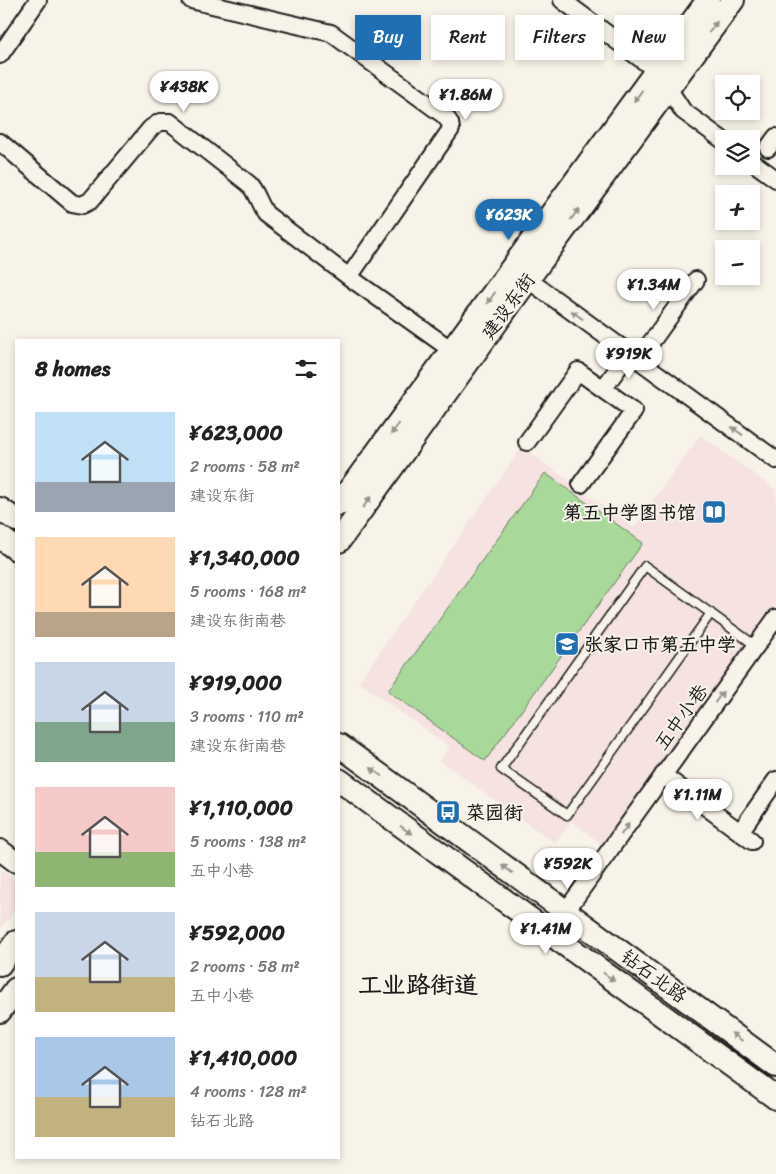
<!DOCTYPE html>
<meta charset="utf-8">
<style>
:root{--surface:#fff;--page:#f2f2f2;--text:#222;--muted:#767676;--accent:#1f6fb2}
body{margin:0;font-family:Sriracha,"LXGW WenKai TC",sans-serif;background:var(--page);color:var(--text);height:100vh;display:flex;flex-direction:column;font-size:19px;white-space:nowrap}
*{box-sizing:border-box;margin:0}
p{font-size:16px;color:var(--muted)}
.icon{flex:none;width:28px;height:28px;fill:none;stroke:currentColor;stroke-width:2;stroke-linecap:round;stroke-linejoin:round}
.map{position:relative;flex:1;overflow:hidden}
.drawer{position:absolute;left:15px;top:339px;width:325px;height:820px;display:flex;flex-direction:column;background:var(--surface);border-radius:0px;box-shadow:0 2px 8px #0003}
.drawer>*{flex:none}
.banner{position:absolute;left:355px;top:15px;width:345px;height:45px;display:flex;gap:10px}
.buttons{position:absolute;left:715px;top:75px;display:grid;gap:10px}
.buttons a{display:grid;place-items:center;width:45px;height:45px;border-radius:0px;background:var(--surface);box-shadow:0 2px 8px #0003;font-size:25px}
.price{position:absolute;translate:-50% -42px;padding:0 11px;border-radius:18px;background:#fff;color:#222;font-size:16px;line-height:32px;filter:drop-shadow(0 1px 2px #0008)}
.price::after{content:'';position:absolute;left:50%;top:30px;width:15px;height:11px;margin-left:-8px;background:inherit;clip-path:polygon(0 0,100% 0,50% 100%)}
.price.active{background:var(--accent);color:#fff}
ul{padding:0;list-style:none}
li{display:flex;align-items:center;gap:15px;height:125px;padding:0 20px}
li span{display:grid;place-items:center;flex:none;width:140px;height:100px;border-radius:0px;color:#555}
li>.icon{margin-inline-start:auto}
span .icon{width:60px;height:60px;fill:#fffc;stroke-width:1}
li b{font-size:21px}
h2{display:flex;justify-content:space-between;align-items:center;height:60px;padding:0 20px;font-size:21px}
.tag{padding:0 18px;border-radius:0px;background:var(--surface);box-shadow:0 2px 8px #0003;font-size:18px;line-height:45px}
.tag.active{background:var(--accent);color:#fff}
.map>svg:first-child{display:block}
.built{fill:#f5e2e1}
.green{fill:#a9d99a;stroke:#627a5b}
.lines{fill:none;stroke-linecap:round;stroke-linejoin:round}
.service-casing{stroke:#1c1c1c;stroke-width:11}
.minor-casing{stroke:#1c1c1c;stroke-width:20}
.tertiary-casing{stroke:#1c1c1c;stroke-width:24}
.secondary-casing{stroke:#1c1c1c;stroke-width:26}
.service{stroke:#f7f3e8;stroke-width:8}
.minor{stroke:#f7f3e8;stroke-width:16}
.tertiary{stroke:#f7f3e8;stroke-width:20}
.secondary{stroke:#f7f3e8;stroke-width:22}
.oneway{fill:#94928c}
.labels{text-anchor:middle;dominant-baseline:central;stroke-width:4;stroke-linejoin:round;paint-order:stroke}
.street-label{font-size:19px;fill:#1c1c1c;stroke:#f7f3e8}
.poi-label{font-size:19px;font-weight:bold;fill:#1c1c1c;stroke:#f7f3e8;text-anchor:start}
.district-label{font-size:24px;font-weight:bold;fill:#1c1c1c;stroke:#f7f3e8}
</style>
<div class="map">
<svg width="776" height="1174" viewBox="0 0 776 1174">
<rect width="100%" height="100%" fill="#f7f3e8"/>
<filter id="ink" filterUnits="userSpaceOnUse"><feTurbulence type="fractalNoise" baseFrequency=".02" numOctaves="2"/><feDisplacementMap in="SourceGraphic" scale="10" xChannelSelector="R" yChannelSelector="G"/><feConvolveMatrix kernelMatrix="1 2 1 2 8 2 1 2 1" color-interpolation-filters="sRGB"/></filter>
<g filter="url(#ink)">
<!-- built -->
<path class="built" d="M700,435L776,490V605L602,844L571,821L555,843L440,761L450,747L359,682L522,447L634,528Z
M0,870L16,881V908L0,930Z"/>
<!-- green -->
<path class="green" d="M545,473L643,543L485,761L388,691Z"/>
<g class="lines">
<defs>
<path id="service" d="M711,613L567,815L501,769L645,566L756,646"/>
<path id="minor" d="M191,0L331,33L445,116L450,123L451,129L349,277L460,356
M562,0L657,71L683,111L724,141
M0,55L38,0
M0,142L72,203L82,205L90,201L151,128L160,122H170L249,184C257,193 259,204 266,214L349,277
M768,148L776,137
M751,161L776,179
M519,273L776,460
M639,359L696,280
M603,389L629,353
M527,442L578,371L634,411L581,484
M663,775L752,841
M740,832L776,780
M566,911L776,618"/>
<path id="tertiary" d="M0,850L16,862"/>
<path id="secondary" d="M339,504L708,0
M0,509L16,520
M0,537L16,549
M339,541L528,279L733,0
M339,745L776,1066
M339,780L776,1098
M0,964L16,942
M0,1011L16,989"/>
</defs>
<!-- service casing -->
<use href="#service" class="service-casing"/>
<!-- minor casing -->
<use href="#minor" class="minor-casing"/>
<!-- tertiary casing -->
<use href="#tertiary" class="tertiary-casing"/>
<!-- secondary casing -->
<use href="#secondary" class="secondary-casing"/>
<!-- service -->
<use href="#service" class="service"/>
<!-- minor -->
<use href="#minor" class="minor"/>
<!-- tertiary -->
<use href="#tertiary" class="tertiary"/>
<!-- secondary -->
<use href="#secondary" class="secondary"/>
</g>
<!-- one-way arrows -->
<defs><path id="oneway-solid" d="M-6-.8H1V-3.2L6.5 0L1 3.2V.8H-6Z" transform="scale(1.25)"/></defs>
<g class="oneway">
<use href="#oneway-solid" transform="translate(713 27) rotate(-53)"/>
<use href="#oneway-solid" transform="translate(638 96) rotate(126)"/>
<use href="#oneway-solid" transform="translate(575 214) rotate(-54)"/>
<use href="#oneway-solid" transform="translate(491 298) rotate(126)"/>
<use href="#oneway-solid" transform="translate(577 315) rotate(-144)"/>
<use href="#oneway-solid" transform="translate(395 429) rotate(127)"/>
<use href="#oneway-solid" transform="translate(737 431) rotate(-144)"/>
<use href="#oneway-solid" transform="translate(367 502) rotate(-55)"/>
<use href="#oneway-solid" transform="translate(719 697) rotate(-54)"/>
<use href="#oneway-solid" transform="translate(376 772) rotate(-143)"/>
<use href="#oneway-solid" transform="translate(625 829) rotate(-54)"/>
<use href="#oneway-solid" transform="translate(406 830) rotate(36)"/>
<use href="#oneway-solid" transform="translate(507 869) rotate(-144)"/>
<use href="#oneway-solid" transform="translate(609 977) rotate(36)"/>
<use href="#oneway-solid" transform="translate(737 1037) rotate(-144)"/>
</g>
</g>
<!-- icons -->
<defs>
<symbol id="library-square" viewBox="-11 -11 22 22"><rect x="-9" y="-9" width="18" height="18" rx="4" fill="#1f6fb2" stroke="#f7f3e8"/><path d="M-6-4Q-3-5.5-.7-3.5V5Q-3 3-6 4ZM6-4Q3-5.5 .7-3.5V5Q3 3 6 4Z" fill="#fff"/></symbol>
<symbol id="school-square" viewBox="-11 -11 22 22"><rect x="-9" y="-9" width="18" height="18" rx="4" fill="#1f6fb2" stroke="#f7f3e8"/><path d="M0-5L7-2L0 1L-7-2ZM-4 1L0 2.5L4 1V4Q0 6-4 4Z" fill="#fff"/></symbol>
<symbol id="bus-square" viewBox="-11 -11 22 22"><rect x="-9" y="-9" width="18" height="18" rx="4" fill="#1f6fb2" stroke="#f7f3e8"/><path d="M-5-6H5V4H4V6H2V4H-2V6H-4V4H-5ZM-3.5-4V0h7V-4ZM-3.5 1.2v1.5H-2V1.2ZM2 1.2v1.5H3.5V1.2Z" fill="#fff"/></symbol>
</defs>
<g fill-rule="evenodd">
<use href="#library-square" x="700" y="498" width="28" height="28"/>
<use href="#school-square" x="553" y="630" width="28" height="28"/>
<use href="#bus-square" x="434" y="798" width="28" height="28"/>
</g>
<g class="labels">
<!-- street labels -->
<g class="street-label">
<text transform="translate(508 306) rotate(-54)">建设东街</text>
<text transform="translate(681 717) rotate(-54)">五中小巷</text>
<text transform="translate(654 976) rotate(36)">钻石北路</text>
</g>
<!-- poi labels -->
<g class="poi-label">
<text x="696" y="512" text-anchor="end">第五中学图书馆</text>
<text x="584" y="644">张家口市第五中学</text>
<text x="466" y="812">菜园街</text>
</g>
<!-- district labels -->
<g class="district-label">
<text x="418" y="985">工业路街道</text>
</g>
</g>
</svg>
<div class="buttons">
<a><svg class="icon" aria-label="locate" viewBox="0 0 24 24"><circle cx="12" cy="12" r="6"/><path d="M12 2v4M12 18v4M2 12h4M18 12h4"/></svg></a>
<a><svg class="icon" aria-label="layers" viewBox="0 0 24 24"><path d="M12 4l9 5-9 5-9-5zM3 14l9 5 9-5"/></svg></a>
<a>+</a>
<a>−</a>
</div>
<b class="price" style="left:184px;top:113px">¥438K</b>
<b class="price" style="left:466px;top:121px">¥1.86M</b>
<b class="price active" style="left:509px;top:241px">¥623K</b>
<b class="price" style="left:654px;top:311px">¥1.34M</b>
<b class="price" style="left:629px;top:380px">¥919K</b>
<b class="price" style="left:698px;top:821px">¥1.11M</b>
<b class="price" style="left:568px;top:890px">¥592K</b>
<b class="price" style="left:546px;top:955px">¥1.41M</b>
<div class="banner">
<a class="tag active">Buy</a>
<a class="tag">Rent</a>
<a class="tag">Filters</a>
<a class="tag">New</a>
</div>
<section class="drawer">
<h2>8 homes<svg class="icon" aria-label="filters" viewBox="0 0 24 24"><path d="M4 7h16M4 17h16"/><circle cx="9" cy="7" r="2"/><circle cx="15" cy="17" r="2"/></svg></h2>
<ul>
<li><span style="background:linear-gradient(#bfe0f5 70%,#9aa5b1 0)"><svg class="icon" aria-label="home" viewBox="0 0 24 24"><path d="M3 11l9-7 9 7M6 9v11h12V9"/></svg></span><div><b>¥623,000</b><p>2 rooms · 58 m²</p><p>建设东街</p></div></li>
<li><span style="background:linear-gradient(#ffd9b3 75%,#b9a48a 0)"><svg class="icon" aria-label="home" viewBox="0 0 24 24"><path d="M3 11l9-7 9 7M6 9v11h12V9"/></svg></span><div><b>¥1,340,000</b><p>5 rooms · 168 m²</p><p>建设东街南巷</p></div></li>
<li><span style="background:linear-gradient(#c9d6e8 60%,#7fa58c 0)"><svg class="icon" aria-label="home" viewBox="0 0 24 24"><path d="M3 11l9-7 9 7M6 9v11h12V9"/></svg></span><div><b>¥919,000</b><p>3 rooms · 110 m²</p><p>建设东街南巷</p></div></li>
<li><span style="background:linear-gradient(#f6c9c9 65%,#8fb573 0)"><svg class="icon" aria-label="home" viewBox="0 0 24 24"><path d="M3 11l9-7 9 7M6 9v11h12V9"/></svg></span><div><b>¥1,110,000</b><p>5 rooms · 138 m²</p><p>五中小巷</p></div></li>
<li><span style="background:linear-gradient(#c9d6e8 65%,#c2b280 0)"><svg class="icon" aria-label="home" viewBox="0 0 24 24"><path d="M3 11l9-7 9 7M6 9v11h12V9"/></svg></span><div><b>¥592,000</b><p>2 rooms · 58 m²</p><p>五中小巷</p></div></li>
<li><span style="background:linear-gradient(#a9c7e8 60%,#c2b280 0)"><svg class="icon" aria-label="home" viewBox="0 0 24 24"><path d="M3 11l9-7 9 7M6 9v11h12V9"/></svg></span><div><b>¥1,410,000</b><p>4 rooms · 128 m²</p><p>钻石北路</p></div></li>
</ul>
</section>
</div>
